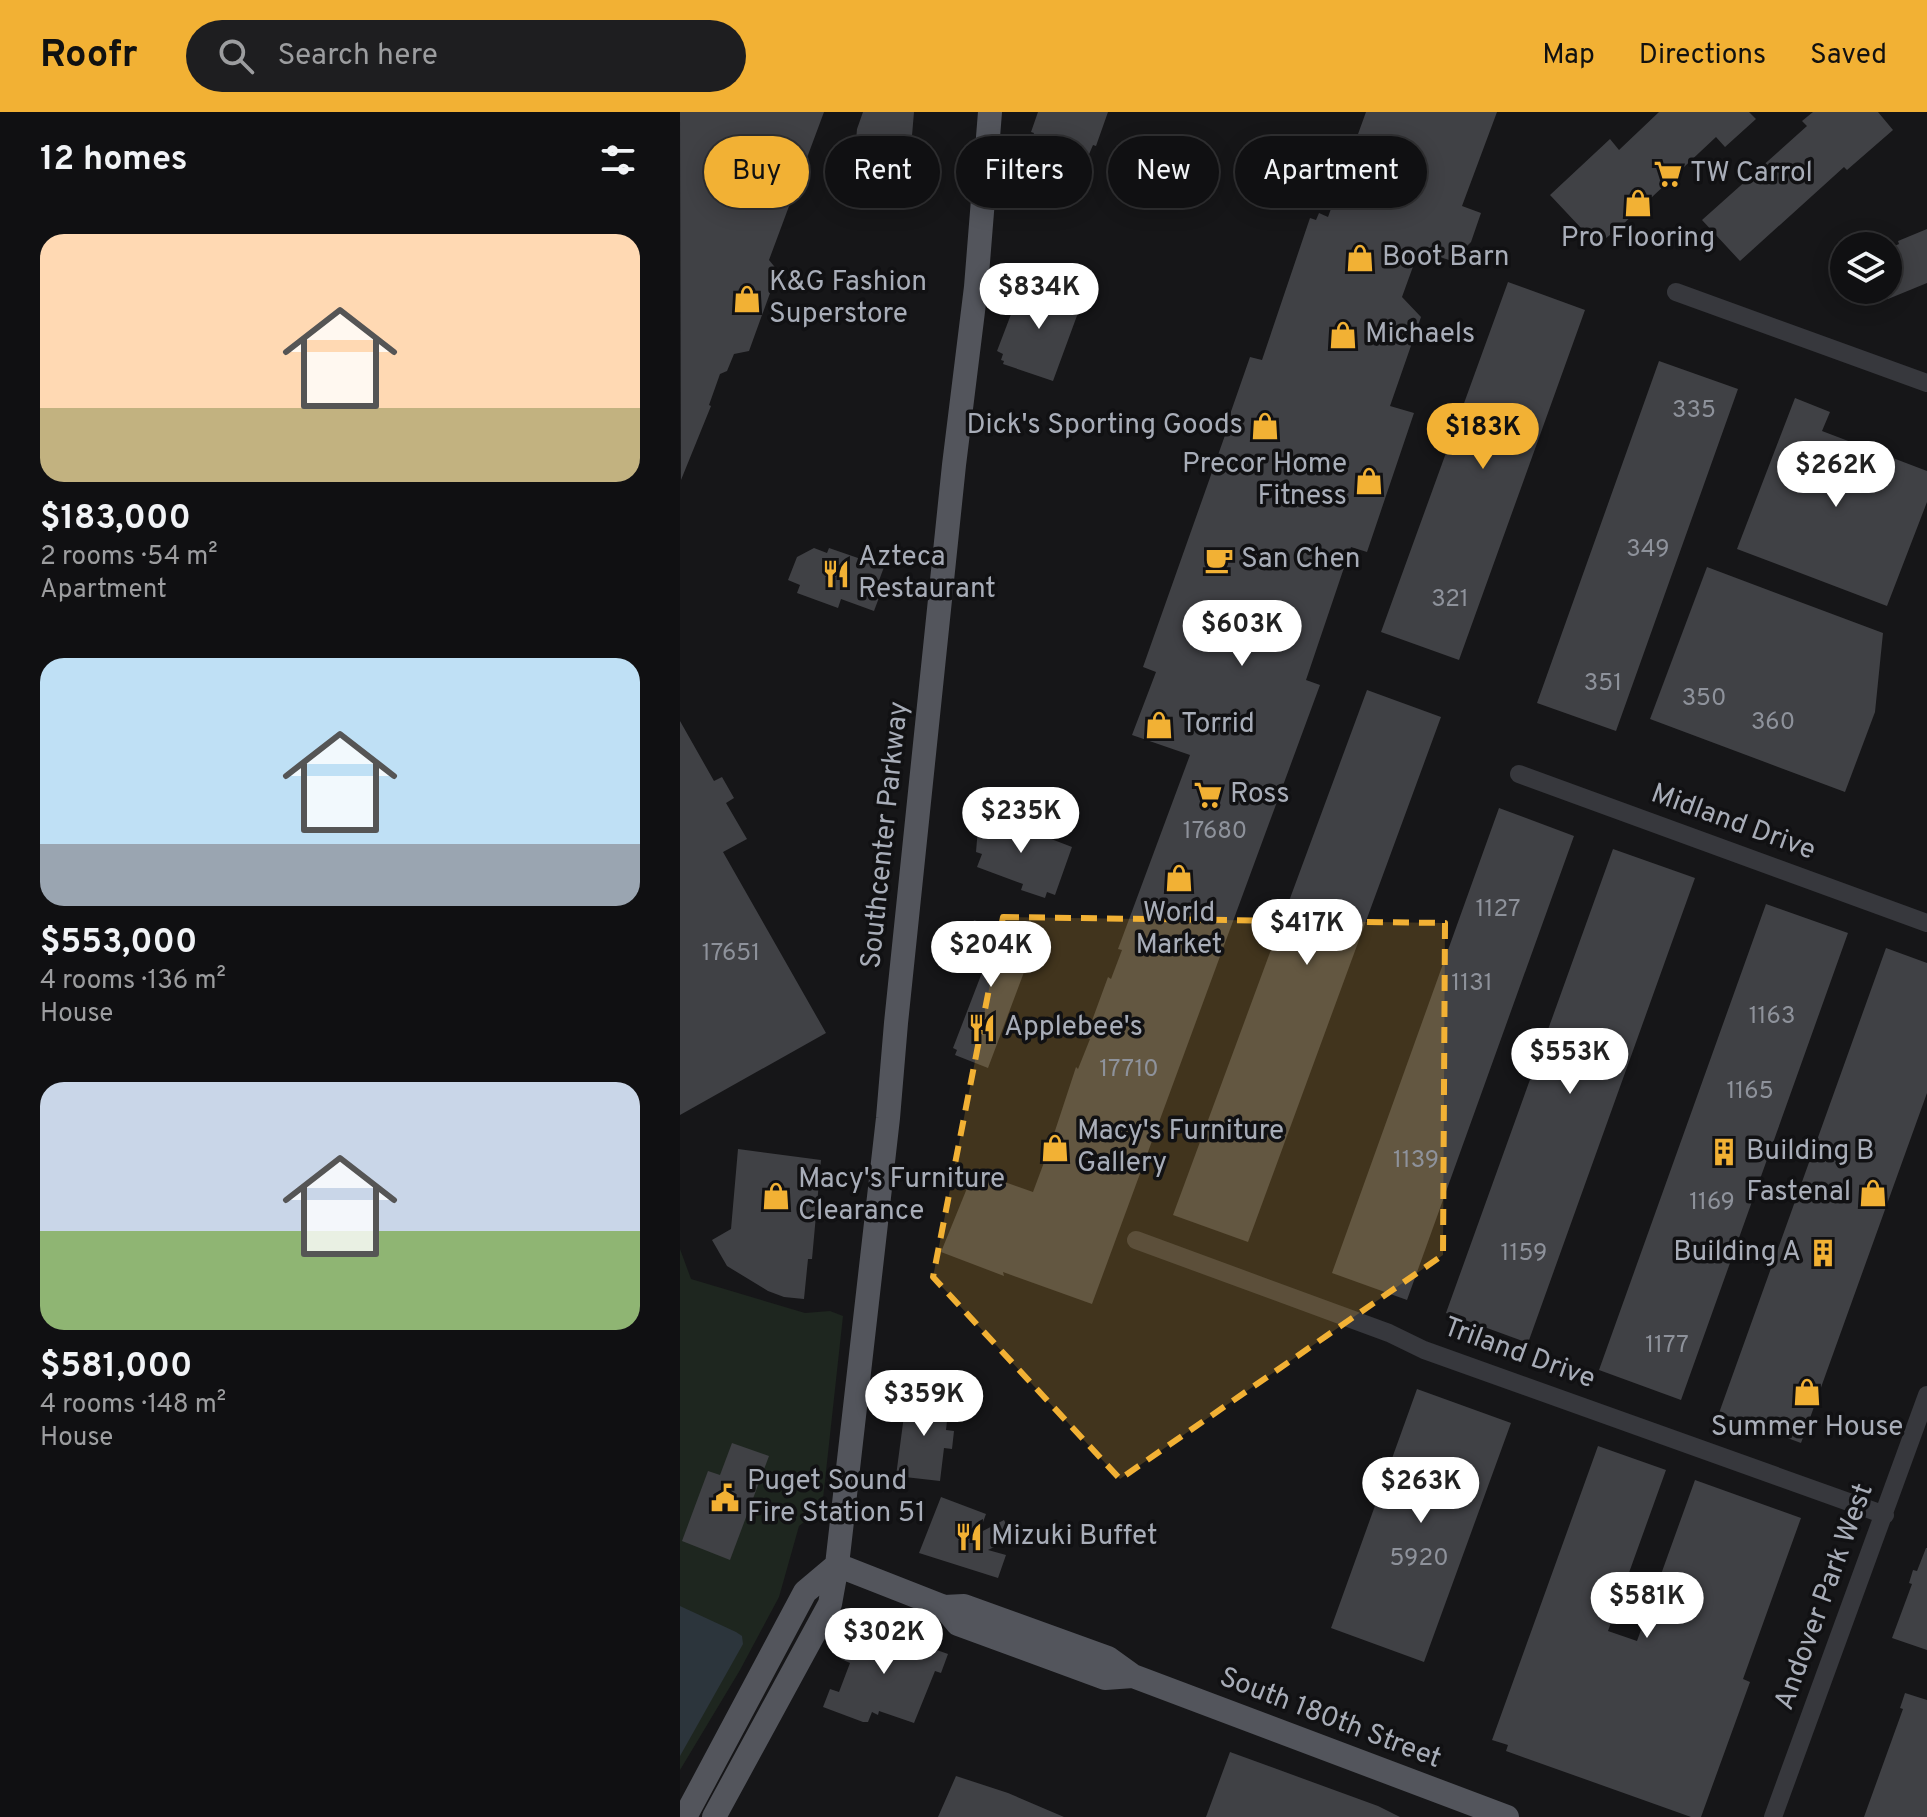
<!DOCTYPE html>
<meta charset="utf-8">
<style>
:root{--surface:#101012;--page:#1e1e20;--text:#f1f3f6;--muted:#9c9d9f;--line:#303032;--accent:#f2b134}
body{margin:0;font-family:Overpass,sans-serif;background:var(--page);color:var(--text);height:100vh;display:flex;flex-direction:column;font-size:30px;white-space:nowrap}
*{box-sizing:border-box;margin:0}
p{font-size:26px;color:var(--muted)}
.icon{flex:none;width:44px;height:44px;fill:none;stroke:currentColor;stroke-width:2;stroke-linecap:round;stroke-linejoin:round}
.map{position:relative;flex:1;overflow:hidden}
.side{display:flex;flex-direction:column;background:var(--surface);width:680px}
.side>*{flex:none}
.guide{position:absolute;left:24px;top:24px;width:760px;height:72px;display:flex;gap:16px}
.tools{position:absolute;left:1150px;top:120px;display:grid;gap:16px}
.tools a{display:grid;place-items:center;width:72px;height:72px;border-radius:50%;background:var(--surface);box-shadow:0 4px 20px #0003,0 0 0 2px var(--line);font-size:40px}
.price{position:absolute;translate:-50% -68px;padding:0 18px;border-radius:28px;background:#fff;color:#222;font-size:26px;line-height:52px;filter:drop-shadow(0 2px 4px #0008)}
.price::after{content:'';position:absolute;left:50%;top:48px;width:24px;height:18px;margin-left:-12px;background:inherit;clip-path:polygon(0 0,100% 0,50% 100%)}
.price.selected{background:var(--accent);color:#111}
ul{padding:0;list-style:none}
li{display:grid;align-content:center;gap:16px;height:424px;padding:0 40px}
li span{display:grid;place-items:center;height:248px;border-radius:24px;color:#555}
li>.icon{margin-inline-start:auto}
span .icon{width:144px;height:144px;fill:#fffc;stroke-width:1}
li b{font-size:34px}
h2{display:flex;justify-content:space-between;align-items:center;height:96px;padding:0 40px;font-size:34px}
.chip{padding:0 28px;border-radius:36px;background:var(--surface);box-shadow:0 4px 20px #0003,0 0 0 2px var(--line);font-size:28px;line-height:72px}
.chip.selected{background:var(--accent);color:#111}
header{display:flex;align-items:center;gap:48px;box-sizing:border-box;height:112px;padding:0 40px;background:var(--accent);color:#111}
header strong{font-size:38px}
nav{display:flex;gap:44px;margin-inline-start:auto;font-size:28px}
.search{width:560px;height:72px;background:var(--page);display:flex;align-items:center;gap:20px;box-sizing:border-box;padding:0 28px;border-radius:44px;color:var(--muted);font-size:30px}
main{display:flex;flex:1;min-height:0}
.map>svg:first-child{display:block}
.green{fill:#1e261f}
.water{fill:#2c353c}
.building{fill:#404145}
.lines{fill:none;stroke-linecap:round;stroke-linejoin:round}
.minor{stroke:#37383d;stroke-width:18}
.major{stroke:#53555c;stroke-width:24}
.marked{fill:#f2b134;fill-opacity:0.2;stroke:#f2b134;stroke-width:6;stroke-dasharray:16 10;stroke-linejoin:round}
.labels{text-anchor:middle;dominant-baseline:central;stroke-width:7;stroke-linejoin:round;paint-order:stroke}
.number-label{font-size:24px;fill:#8e929b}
.poi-label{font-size:28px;fill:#a8adb8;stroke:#111113;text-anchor:start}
.street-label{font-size:28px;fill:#a8adb8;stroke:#111113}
</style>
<header>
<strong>Roofr</strong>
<div class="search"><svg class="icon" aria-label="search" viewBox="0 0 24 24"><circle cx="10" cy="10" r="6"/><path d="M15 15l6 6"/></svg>Search here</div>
<nav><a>Map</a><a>Directions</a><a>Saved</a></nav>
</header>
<main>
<section class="side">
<h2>12 homes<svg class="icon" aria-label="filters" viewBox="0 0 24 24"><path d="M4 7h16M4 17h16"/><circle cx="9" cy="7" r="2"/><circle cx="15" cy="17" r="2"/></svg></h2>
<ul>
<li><span style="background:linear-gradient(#ffd9b3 70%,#c2b280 0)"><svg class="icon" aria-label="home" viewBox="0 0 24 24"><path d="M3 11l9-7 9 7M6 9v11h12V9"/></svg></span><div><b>$183,000</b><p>2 rooms · 54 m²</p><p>Apartment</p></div></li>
<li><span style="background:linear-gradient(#bfe0f5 75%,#9aa5b1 0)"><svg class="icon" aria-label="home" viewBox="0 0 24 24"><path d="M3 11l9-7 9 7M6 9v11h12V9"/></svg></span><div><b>$553,000</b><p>4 rooms · 136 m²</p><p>House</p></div></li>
<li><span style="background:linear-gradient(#c9d6e8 60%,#8fb573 0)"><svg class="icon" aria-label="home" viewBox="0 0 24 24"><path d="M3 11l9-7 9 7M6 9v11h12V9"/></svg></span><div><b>$581,000</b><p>4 rooms · 148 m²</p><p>House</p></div></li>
</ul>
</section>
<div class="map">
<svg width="1247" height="1705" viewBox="0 0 1247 1705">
<rect width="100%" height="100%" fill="#161618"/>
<!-- green -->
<path class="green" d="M0,1137L11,1167L125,1201L150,1199L163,1204L142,1396L119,1414L99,1485L60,1558L0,1658Z"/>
<!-- water -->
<path class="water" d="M0,1494L56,1520L62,1524L63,1532L0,1644Z"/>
<!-- building -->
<path class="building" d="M0,0H144L89,148L98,159L69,239L54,242L47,259L40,262L29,293L31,294L1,368Z
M183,0H234L229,59L174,51L177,17Z
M358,0H428L416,34L413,33L407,47L353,24L354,21L351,20Z
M686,0H817L782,94L801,101L791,130L772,149L739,138L722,185L741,205L710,294L734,301L687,440L671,435L626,568L640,573L412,1192L323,1160L324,1164L261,1140L294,1059L353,1080L366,1045L362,1043L368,1027L372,1028L396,955L398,957L410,927L406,925L428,865L431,867L442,838L438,837L510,643L452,623L476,560L463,555L549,312L547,311L570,245L582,248L630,106L636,108L639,101L648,105Z
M979,0H1069L1076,7L1045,35L1036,25L939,116L917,133L870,83L930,27L939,38Z
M1133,0H1198L1213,18L1167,58L1164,55L1060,149L1022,108L1127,14L1122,9Z
M1247,117V171L1208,187V137L1219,132L1218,129Z
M828,170L905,198L779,548L701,520Z
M350,172L402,190L373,269L323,252L324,249L321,248L323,242L317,239L341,176L347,178Z
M979,249L1058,277L936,619L857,591Z
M1115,286L1150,300L1142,319L1247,359V390L1207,494L1057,437Z
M134,436L147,441L149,436L204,455L197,474L200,483L194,499L161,487L158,496L117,481L120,473L108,468L117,445Z
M1027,455L1203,521L1195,600L1165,680L970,607Z
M687,578L761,605L568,1130L493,1103Z
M0,609L34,669L42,665L54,686L46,691L67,727L43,740L146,921L0,1003Z
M819,696L894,724L727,1188L652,1161Z
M302,699L327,708L329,704L342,709L340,715L392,735L375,783L367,780L365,786L341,778L343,772L297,755L302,742L296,740L299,704H301Z
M933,737L1015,766L848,1231L766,1201Z
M1086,792L1168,821L1001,1288L919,1258Z
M294,808L355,831L308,956L275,943L277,938L273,936L303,858L279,849Z
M1206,836L1247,851V981L1121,1331L1039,1301Z
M58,1037L141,1048L132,1147H128L124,1187L104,1185L88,1179L47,1154L32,1128L51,1117Z
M737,1277L831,1311L744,1550L651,1516Z
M227,1281L250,1283V1289L269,1291L266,1318L274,1319L272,1337L264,1336L260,1369L216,1364Z
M52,1331L89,1344L50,1448L2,1429L28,1359L40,1363Z
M918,1334L986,1358L928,1519L957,1529L1015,1368L1121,1406L1063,1567L1070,1570L1021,1705H1011L826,1639L828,1633L812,1628Z
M261,1385L306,1402L299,1421L324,1408L333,1426L308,1438L326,1443L318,1466L239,1441Z
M1246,1436H1247V1538L1212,1526L1232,1472L1229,1471L1233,1458L1237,1459Z
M178,1510L268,1542L261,1561L255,1559L234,1611L199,1599L198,1603L192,1600L188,1610H183L143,1595L150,1577L159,1580L170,1551L161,1547Z
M1225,1581L1247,1588V1705H1184L1223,1597L1220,1596Z
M550,1640L698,1694L720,1705H526Z
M276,1664L328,1681L384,1705H258Z"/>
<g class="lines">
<!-- minor -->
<path class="minor" d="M996,180L1247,271
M839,662L1247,811
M456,1128L709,1221L744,1238L1205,1403
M1093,1705L1247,1283"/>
<!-- major -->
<path class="major" d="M157,1453L264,1495L284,1494L428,1546L453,1564L827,1705
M264,1495L278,1512L425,1566L453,1564
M5,1705L125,1480L157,1453
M34,1705L150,1492L157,1453L208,1006L216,911L274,353L296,175L310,0"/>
</g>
<!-- marked area -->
<path class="marked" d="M323,805L765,811L763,1143L440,1367L253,1165Z"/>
<!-- icons -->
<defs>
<symbol id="supermarket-bare" viewBox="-9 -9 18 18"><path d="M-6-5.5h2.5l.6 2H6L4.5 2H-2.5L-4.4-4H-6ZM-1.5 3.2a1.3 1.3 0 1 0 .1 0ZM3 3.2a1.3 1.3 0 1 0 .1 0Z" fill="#f2b134" stroke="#111113" stroke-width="2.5" paint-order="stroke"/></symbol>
<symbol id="shop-bare" viewBox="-9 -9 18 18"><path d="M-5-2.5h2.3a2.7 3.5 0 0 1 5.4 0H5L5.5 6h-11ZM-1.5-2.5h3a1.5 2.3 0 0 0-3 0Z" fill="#f2b134" stroke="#111113" stroke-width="2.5" paint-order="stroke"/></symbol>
<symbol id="cafe-bare" viewBox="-9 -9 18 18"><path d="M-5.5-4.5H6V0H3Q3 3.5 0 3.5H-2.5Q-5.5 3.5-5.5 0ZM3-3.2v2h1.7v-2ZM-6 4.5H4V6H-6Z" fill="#f2b134" stroke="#111113" stroke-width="2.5" paint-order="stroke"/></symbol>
<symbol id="restaurant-bare" viewBox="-9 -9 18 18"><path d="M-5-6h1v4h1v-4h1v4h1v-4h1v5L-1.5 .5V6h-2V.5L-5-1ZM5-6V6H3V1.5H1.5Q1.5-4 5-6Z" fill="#f2b134" stroke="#111113" stroke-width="2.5" paint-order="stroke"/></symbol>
<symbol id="building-bare" viewBox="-9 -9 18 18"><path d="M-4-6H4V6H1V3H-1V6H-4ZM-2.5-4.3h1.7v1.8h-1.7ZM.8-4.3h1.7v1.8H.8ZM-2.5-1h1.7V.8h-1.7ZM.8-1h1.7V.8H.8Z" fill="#f2b134" stroke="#111113" stroke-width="2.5" paint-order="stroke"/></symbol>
<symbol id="civic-bare" viewBox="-9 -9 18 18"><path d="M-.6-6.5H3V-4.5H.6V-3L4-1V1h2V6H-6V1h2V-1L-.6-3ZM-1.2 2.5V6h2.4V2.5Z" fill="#f2b134" stroke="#111113" stroke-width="2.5" paint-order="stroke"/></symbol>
</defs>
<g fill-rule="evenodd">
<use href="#supermarket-bare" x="968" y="42" width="40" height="40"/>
<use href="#shop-bare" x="938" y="71" width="40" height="40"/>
<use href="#shop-bare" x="660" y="126" width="40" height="40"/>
<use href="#shop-bare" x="47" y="167" width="40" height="40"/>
<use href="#shop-bare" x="643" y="203" width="40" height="40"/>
<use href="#shop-bare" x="565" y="294" width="40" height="40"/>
<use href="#shop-bare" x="669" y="349" width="40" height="40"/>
<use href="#cafe-bare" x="519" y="428" width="40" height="40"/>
<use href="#restaurant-bare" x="136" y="442" width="40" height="40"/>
<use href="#shop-bare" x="459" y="593" width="40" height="40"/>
<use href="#supermarket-bare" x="508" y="663" width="40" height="40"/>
<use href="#shop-bare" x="479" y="746" width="40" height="40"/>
<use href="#restaurant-bare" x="282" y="896" width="40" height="40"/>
<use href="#shop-bare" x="355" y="1016" width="40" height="40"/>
<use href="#building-bare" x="1024" y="1020" width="40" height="40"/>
<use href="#shop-bare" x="1173" y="1061" width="40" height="40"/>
<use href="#shop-bare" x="76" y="1064" width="40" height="40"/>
<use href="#building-bare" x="1123" y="1121" width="40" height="40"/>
<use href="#shop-bare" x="1107" y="1260" width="40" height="40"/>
<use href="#civic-bare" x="25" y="1366" width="40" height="40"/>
<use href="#restaurant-bare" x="269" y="1405" width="40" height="40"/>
</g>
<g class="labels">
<!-- number labels -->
<g class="number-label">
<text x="1014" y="299">335</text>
<text x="968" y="438">349</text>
<text x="770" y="488">321</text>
<text x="923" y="572">351</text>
<text x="1024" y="587">350</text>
<text x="1093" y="611">360</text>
<text x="535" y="720">17680</text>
<text x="818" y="798">1127</text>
<text x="51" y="842">17651</text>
<text x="792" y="872">1131</text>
<text x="1092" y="905">1163</text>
<text x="449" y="958">17710</text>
<text x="1070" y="980">1165</text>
<text x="736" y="1049">1139</text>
<text x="1032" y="1091">1169</text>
<text x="844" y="1142">1159</text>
<text x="987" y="1234">1177</text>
<text x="739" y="1447">5920</text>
</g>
<!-- poi labels -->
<g class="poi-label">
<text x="1010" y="62">TW Carrol</text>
<text x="958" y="127" text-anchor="middle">Pro Flooring</text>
<text x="702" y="146">Boot Barn</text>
<text x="89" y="171">K&amp;G Fashion<tspan x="89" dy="32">Superstore</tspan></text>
<text x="685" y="223">Michaels</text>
<text x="563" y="314" text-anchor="end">Dick's Sporting Goods</text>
<text x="667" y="353" text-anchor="end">Precor Home<tspan x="667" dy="32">Fitness</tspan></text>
<text x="178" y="446">Azteca<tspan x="178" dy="32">Restaurant</tspan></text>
<text x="561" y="448">San Chen</text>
<text x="501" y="613">Torrid</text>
<text x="550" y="683">Ross</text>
<text x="499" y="802" text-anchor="middle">World<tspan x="499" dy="32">Market</tspan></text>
<text x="324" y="916">Applebee's</text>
<text x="397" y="1020">Macy's Furniture<tspan x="397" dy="32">Gallery</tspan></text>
<text x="1066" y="1040">Building B</text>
<text x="118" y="1068">Macy's Furniture<tspan x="118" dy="32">Clearance</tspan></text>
<text x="1171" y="1081" text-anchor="end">Fastenal</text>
<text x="1121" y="1141" text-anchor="end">Building A</text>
<text x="1127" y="1316" text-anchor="middle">Summer House</text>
<text x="67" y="1370">Puget Sound<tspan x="67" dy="32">Fire Station 51</tspan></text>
<text x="311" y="1425">Mizuki Buffet</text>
</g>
<!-- street labels -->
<g class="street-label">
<text transform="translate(1053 711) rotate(20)">Midland Drive</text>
<text transform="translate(206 723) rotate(-84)">Southcenter Parkway</text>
<text transform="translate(839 1242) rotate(20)">Triland Drive</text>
<text transform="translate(1145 1485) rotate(-70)">Andover Park West</text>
<text transform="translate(650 1607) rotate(21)">South 180th Street</text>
</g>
</g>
</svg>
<div class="tools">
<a><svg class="icon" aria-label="layers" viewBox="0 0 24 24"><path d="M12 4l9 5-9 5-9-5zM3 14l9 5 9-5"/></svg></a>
</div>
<b class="price" style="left:359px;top:219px">$834K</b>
<b class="price selected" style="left:803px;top:359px">$183K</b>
<b class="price" style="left:1156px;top:397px">$262K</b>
<b class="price" style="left:562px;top:556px">$603K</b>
<b class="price" style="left:341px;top:743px">$235K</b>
<b class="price" style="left:627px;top:855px">$417K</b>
<b class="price" style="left:311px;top:877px">$204K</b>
<b class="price" style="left:890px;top:984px">$553K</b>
<b class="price" style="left:244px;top:1326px">$359K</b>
<b class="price" style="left:741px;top:1413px">$263K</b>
<b class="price" style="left:967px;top:1528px">$581K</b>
<b class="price" style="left:204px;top:1564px">$302K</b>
<div class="guide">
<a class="chip selected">Buy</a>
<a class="chip">Rent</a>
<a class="chip">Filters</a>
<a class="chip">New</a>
<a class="chip">Apartment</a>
</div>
</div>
</main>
